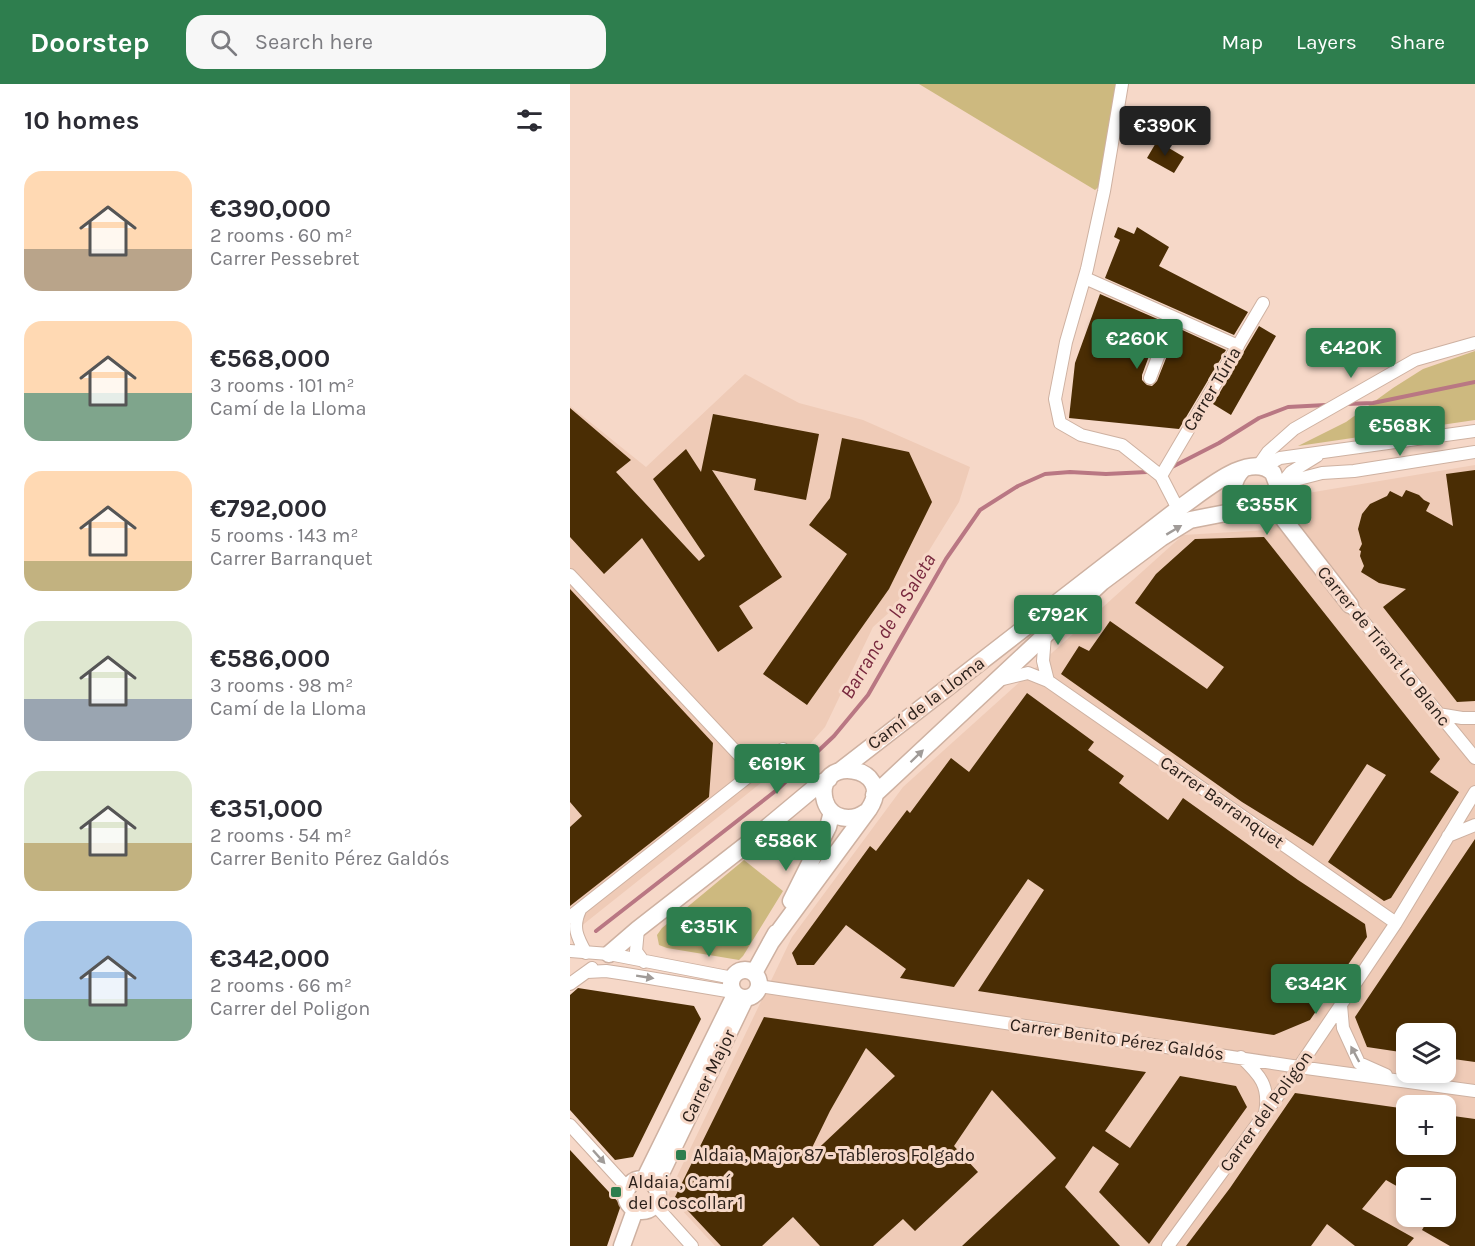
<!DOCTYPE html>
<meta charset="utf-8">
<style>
:root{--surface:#fff;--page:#f7f7f7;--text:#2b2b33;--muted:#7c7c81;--accent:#2e7e4e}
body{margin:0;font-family:Karla,sans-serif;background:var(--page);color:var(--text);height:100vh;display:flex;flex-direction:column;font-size:22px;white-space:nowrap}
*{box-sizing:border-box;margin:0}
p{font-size:20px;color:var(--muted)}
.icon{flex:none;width:33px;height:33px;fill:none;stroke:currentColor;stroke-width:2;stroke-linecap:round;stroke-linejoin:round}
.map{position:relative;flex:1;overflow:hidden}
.details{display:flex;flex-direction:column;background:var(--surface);width:570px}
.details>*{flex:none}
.tools{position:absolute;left:826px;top:939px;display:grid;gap:12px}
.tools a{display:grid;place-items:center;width:60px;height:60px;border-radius:12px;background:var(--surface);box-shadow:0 3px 9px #0003;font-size:30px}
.price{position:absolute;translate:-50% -51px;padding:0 14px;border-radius:6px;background:var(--accent);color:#fff;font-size:20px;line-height:39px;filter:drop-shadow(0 2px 3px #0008)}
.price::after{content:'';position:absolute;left:50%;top:36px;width:18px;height:14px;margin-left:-9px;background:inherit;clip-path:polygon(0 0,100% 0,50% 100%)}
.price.on{background:#222;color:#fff}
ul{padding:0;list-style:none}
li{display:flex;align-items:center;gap:18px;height:150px;padding:0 24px}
li span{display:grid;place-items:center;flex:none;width:168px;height:120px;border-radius:18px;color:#555}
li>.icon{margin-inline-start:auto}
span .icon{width:72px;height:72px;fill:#fffc;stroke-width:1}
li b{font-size:26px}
h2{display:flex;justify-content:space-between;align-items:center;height:72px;padding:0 24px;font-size:26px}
header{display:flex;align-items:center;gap:36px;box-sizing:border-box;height:84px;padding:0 30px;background:var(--accent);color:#fff}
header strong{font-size:28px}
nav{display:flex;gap:33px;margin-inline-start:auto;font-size:21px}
.search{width:420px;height:54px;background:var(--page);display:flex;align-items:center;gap:15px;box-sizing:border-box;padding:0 21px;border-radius:18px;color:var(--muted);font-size:22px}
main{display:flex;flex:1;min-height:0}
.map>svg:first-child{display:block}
.built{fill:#efcbb7;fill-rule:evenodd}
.green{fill:#cdb97f}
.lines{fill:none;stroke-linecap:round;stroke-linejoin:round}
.stream{stroke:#b97783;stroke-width:4}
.building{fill:#4a2d04;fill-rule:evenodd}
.street-casing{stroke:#ceb1a1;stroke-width:14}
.secondary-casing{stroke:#ceb1a1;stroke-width:19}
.street{stroke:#fff;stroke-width:12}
.secondary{stroke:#fff;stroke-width:16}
.oneway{fill:#a09b98}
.poi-dot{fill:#2e7e4e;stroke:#f6d8c8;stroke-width:2}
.labels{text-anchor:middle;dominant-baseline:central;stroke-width:6;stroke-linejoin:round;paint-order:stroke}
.street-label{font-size:18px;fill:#2b201a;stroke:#f6d8c8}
.poi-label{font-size:18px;fill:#2b201a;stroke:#f6d8c8;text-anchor:start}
.water-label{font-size:20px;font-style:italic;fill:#78273d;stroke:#f6d8c8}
</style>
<header>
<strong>Doorstep</strong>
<div class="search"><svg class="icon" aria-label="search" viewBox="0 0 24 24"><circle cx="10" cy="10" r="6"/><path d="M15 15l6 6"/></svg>Search here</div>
<nav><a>Map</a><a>Layers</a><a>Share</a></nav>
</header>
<main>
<section class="details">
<h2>10 homes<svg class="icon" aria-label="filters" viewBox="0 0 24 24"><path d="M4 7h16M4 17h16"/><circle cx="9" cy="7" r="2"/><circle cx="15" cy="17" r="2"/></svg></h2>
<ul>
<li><span style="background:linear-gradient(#ffd9b3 65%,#b9a48a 0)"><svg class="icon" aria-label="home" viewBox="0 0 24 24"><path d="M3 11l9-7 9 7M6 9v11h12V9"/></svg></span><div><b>€390,000</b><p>2 rooms · 60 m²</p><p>Carrer Pessebret</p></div></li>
<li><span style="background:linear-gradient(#ffd9b3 60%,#7fa58c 0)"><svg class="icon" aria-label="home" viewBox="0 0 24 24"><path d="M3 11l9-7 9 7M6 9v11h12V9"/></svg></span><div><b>€568,000</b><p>3 rooms · 101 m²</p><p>Camí de la Lloma</p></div></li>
<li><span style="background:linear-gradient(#ffd9b3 75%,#c2b280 0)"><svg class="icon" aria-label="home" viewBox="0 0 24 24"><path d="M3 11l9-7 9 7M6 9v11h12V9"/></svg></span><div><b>€792,000</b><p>5 rooms · 143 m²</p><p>Carrer Barranquet</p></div></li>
<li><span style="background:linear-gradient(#dfe7d0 65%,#9aa5b1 0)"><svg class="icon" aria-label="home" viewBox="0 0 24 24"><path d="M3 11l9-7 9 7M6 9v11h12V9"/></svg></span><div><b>€586,000</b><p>3 rooms · 98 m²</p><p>Camí de la Lloma</p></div></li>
<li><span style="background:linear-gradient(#dfe7d0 60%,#c2b280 0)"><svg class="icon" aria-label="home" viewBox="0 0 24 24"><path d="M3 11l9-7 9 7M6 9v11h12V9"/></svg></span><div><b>€351,000</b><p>2 rooms · 54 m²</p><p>Carrer Benito Pérez Galdós</p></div></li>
<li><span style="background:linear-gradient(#a9c7e8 65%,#7fa58c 0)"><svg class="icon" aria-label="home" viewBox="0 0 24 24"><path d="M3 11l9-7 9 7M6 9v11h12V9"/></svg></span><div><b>€342,000</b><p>2 rooms · 66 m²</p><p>Carrer del Poligon</p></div></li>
</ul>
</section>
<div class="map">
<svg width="905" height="1162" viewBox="0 0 905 1162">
<rect width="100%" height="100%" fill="#f6d8c8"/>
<!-- built -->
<path class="built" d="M175,290L229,319L293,336L400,383L389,418L323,525L303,543L255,643L240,660L0,851V322L76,383Z
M905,381V1162H145L98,1111L222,853L333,703L613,451L697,446L738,409ZM837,950H876V988H837ZM837,1022H876V1060H837ZM837,1094H876V1132H837Z"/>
<!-- green -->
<path class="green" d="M349,0H547L538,46L533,99L525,106Z
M905,267V336L728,362L776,338L823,304L853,285Z
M174,776L213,807L173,872L169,876L97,864L89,861L87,851L92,844Z"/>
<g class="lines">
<!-- stream -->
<path class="stream" d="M776,320L803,319L905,298
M602,383L649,359L689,334L718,323L756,321
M26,847L208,705L264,652L298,611L376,475L410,426L448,402L475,390L500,388L536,390L577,388"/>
</g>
<!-- building -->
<path class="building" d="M587,57L614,73L604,89L577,74Z
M548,143L564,150L567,143L599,163L589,182L678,228L664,251L535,194L550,156L544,153Z
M530,210L592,237L572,291V296L577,301L582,302L587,297L608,244L656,266L609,345L499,334L505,279Z
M689,242L706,252L661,331L643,320Z
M0,324L61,376L46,388L129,477L135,472L83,395L116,365L131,388L143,330L249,350L236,416L184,406L186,395L142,386L212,493L169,522L183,544L148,568L72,454L34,490L0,453Z
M272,354L339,368L362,418L319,505L237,621L193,590L277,470L239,441L260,414Z
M905,386V617L887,618L813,523L836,505L809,499L791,488L794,482L790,472L791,467L789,466L792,460L788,445L792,430L800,420L817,412L820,407L832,413L836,406L849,411L854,416L860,419L856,427L883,442L876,390Z
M694,453L870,675L860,688L889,708L821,814L814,817L758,778L816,691L797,680L743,762L672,718L491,590L509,562L519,567L540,537L637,605L654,583L565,519L586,490L625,455Z
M0,505L143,659L139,713L0,822V743L12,732L0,718Z
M457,609L524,658L518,666L554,692L549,699L598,736L613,714L728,796L795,840L797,853L740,936L704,951L408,907L474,806L458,795L384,903L330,894L336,885L276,841L244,881H227L222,869L300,762L306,767L337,726L340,729L381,674L399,688Z
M905,755V978L876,974V950H837V969L797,963L785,933Z
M8,904L124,922L131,935L63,1073L45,1076L0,1026V911Z
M194,933L576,988L535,1047L560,1064L610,992L666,1002L677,1023L579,1160L529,1108L549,1080L523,1062L495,1103L550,1162H392L486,1074L422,1006L384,1062L408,1088L345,1147L333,1135L303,1162H250L223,1133L192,1162H151L105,1113ZM296,964L325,992L236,1076L260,1027Z
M725,1009L837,1025V1060H876V1031L905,1035V1162H880L852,1146L860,1132H876V1094H837V1108L816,1096L792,1125L844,1154L837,1162H785L757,1140L741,1162H616L660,1104Z
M0,1066L51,1121L37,1162H0Z"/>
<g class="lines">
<defs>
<path id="street" d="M552,0L534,107L517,185L496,258L485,315L490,339L511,351L552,361L591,392L608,425
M515,194L668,262
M580,294L603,233
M689,381L698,368L724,345L845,276L905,259
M695,382L710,374L905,347
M591,392L693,219
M710,402L721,388L747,372
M706,416L725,396L752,389L784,387L905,368
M0,491L184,687
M780,521L905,674
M475,551L473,577L478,597
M429,596L458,589L478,597L826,839
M868,630L892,634H905
M878,752L905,741
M10,826C2,843 7,853 16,869
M0,833L213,665
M68,845L66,867L74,878
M0,867L39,870L163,894
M17,888L36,887L56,890L163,908
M0,900L22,884
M189,902L729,983L905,1007
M771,921L773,944L789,979L816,991
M671,973C690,991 700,1002 695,1029
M0,1041L53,1099L59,1102
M85,1121L122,1162
M598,1162L729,983L826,839L905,708"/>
<path id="secondary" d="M673,385C658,400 662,421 684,426
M702,420L780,521
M271,686L608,425C630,411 679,365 703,389L709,405L705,417L691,426L656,429L620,436L591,454L532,498L304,711
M221,817L258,743L262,728
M201,858L299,725C328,681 242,669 255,717C261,736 282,738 296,728
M39,870L68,845L177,760L249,700L259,695
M161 900a14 14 0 1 1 28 0a14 14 0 1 1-28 0Z
M184,889L206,849
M56 1111a16 16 0 1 1 32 0a16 16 0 1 1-32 0Z
M74,1096L165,911
M85,1102L175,915
M52,1162L65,1126"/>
</defs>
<!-- street casing -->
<use href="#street" class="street-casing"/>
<!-- secondary casing -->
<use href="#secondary" class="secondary-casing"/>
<!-- street -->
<use href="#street" class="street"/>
<!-- secondary -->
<use href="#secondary" class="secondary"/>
</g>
<!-- one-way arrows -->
<defs><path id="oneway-solid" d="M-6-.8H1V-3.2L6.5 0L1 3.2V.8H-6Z" transform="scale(1.5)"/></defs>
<g class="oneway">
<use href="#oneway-solid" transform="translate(604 446) rotate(-31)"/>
<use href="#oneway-solid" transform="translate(347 672) rotate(-44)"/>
<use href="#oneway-solid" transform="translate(75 893) rotate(9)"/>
<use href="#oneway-solid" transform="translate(785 970) rotate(-118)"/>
<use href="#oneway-solid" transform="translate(29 1073) rotate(48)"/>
</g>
<!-- markers -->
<g class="poi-dot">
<rect x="105" y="1065" width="12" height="12" rx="3"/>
<rect x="40" y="1102" width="12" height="12" rx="3"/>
</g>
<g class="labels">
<!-- street labels -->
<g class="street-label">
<text transform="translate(642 305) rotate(-59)">Carrer Túria</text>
<text transform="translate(814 562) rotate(51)">Carrer de Tirant Lo Blanc</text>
<text transform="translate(356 619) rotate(-37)">Camí de la Lloma</text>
<text transform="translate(652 718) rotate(35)">Carrer Barranquet</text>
<text transform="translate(547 955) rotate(8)">Carrer Benito Pérez Galdós</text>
<text transform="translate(138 992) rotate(-64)">Carrer Major</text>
<text transform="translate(696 1027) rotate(-54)">Carrer del Poligon</text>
</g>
<!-- poi labels -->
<g class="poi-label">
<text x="123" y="1071">Aldaia, Major 87 - Tableros Folgado</text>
<text x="58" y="1098">Aldaia, Camí<tspan x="58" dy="21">del Coscollar 1</tspan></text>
</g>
<!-- water labels -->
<g class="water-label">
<text transform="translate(318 542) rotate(-59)">Barranc de la Saleta</text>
</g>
</g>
</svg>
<div class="tools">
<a><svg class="icon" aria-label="layers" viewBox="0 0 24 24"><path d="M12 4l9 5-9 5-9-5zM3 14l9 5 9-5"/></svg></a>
<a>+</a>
<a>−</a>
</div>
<b class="price on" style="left:595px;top:73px">€390K</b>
<b class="price" style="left:567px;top:286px">€260K</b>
<b class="price" style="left:781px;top:295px">€420K</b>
<b class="price" style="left:830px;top:373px">€568K</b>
<b class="price" style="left:697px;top:452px">€355K</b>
<b class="price" style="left:488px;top:562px">€792K</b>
<b class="price" style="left:207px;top:711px">€619K</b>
<b class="price" style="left:216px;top:788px">€586K</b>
<b class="price" style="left:139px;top:874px">€351K</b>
<b class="price" style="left:746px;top:931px">€342K</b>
</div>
</main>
